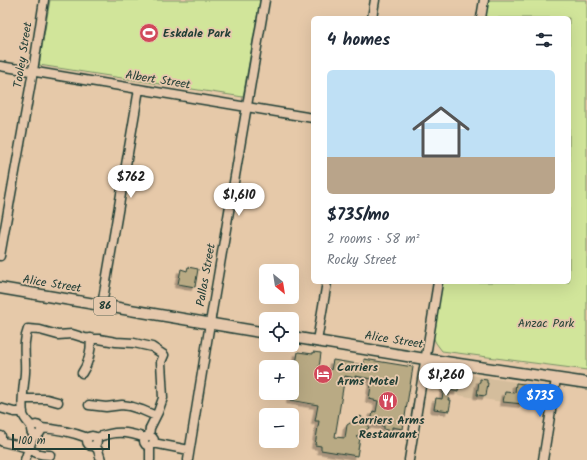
<!DOCTYPE html>
<meta charset="utf-8">
<style>
:root{--surface:#fff;--page:#f6f6f7;--text:#1f2937;--muted:#747a83;--line:#e0e1e3;--accent:#1a73e8}
body{margin:0;font-family:Kalam,sans-serif;background:var(--page);color:var(--text);height:100vh;display:flex;flex-direction:column;font-size:15px;white-space:nowrap}
*{box-sizing:border-box;margin:0}
p{font-size:13px;color:var(--muted)}
.icon{flex:none;width:22px;height:22px;fill:none;stroke:currentColor;stroke-width:2;stroke-linecap:round;stroke-linejoin:round}
.map{position:relative;flex:1;overflow:hidden}
.side{position:absolute;left:311px;top:16px;width:260px;height:268px;display:flex;flex-direction:column;background:var(--surface);border-radius:6px;box-shadow:0 4px 16px #0002}
.side>*{flex:none}
.needle{width:26px;rotate:150deg}
.fabs{position:absolute;left:259px;top:264px;display:grid;gap:8px}
.fabs a{display:grid;place-items:center;width:40px;height:40px;border-radius:6px;background:var(--surface);box-shadow:0 4px 16px #0002;font-size:20px}
.scale{position:absolute;left:12px;bottom:10px;width:98px;box-sizing:border-box;padding-left:4px;border:2px solid #1f3d34;border-top:0;font-size:11px;line-height:14px;white-space:nowrap;color:#1f3d34;-webkit-text-stroke:3px #e5c8ac;paint-order:stroke}
.price{position:absolute;translate:-50% -34px;padding:0 9px;border-radius:14px;background:#fff;color:#222;font-size:13px;line-height:26px;filter:drop-shadow(0 1px 2px #0008)}
.price::after{content:'';position:absolute;left:50%;top:24px;width:12px;height:9px;margin-left:-6px;background:inherit;clip-path:polygon(0 0,100% 0,50% 100%)}
.price.current{background:var(--accent);color:#fff}
ul{padding:0;list-style:none}
li{display:grid;align-content:center;gap:8px;height:212px;padding:0 16px}
li+li{border-top:1px solid var(--line)}
li span{display:grid;place-items:center;height:124px;border-radius:6px;color:#555}
li>.icon{margin-inline-start:auto}
span .icon{width:72px;height:72px;fill:#fffc;stroke-width:1}
li b{font-size:17px}
h2{display:flex;justify-content:space-between;align-items:center;height:48px;padding:0 16px;font-size:17px}
.map>svg:first-child{display:block}
.built{fill:#d4bd9c}
.green{fill:#d1e59a;stroke:#789167}
.building{fill:#b9aa84;stroke:#1f3d34;filter:url(#shadow)}
.lines{fill:none;stroke-linecap:round;stroke-linejoin:round}
.minor-casing{stroke:#1f3d34;stroke-width:11}
.major-casing{stroke:#1f3d34;stroke-width:13}
.minor{stroke:#e5c8ac;stroke-width:8}
.major{stroke:#e5c8ac;stroke-width:10}
.labels{text-anchor:middle;dominant-baseline:central;stroke-width:3.5;stroke-linejoin:round;paint-order:stroke}
.shield{fill:#e5c8ac;stroke:#5a6758;stroke-width:1}
.shield-label{font-size:11px;font-weight:bold;fill:#1f3d34}
.poi-label{font-size:12px;font-weight:bold;fill:#1f3d34;stroke:#e5c8ac;text-anchor:start}
.street-label{font-size:12px;fill:#1f3d34;stroke:#e5c8ac}
.park-label{font-size:12px;fill:#284539;stroke:#e5c8ac}
</style>
<div class="map">
<svg width="587" height="460" viewBox="0 0 587 460">
<defs>
<filter id="shadow"><feDropShadow dx="-3.5" dy="3.5" stdDeviation="0" flood-color="#0004"/></filter>
</defs>
<rect width="100%" height="100%" fill="#e6c9a9"/>
<filter id="ink" filterUnits="userSpaceOnUse"><feTurbulence type="fractalNoise" baseFrequency=".025" numOctaves="2"/><feDisplacementMap in="SourceGraphic" scale="8" xChannelSelector="R" yChannelSelector="G"/><feConvolveMatrix kernelMatrix="1 2 1 2 8 2 1 2 1" color-interpolation-filters="sRGB"/></filter>
<g filter="url(#ink)">
<!-- built -->
<path class="built" d="M438,370L541,386L544,391L541,408L432,391L429,390L432,374L435,371Z"/>
<!-- green -->
<path class="green" d="M50,0H260L243,97L39,65Z
M488,0H587V370L442,351L436,343L433,337L442,282H569V18H485Z"/>
<!-- building -->
<path class="building" d="M188,267L198,269L195,287L178,284L181,269L187,271Z
M298,352L313,354V352L321,353L319,368L331,370L333,360L364,365V359L413,367L403,429L392,427V431L384,429V426L371,424L373,411L376,412L378,401L369,399L372,379L355,376V378L345,376L335,437L345,438L347,425L361,416L369,428L356,437L360,438L357,456L321,450V446L315,445L319,421H315L318,405L290,400L291,393H292V387Z
M480,379L487,380V383H488L486,396L477,395L479,382H480Z
M445,382L459,384L458,392L450,390L448,400H451L449,411L434,409L436,398L442,399Z
M516,383L524,384L523,396L528,397L527,403L523,402V404L503,402L505,392L515,393Z"/>
<g class="lines">
<defs>
<path id="minor" d="M372,18L375,0
M481,18L484,0
M0,66L313,118
M0,256L33,71L44,0
M102,305L139,89
M317,341L327,282
M82,373C89,363 91,350 91,338
M23,399H47L58,402
M89,405L106,407L122,405L129,406L142,410L156,416
M0,408L14,412H23
M31 430a5 5 0 1 1 10 0a5 5 0 1 1-10 0Z
M32,427C29,423 24,419 23,414C21,401 24,387 25,373C26,358 22,344 28,329L40,330L58,335L72,334L85,338L99,339L116,342L134,343L152,347L164,355L161,362L163,398L158,412L150,428L149,436
M41,428C58,429 72,432 88,438
M1,436V441L3,442L29,448C34,454 42,455 50,455
M144 441a5 5 0 1 1 10 0a5 5 0 1 1-10 0Z
M87 441a5 5 0 1 1 10 0a5 5 0 1 1-10 0Z
M96,438C114,431 127,431 145,438
M153,443L189,450
M94,445L98,450L101,460
M150,446V460
M25,460L34,434
M188,460L210,323L265,0
M409,460L438,282
M543,460L556,379"/>
<path id="major" d="M0,288L266,333
M292,337L425,359L587,383"/>
</defs>
<!-- minor casing -->
<use href="#minor" class="minor-casing"/>
<!-- major casing -->
<use href="#major" class="major-casing"/>
<!-- minor -->
<use href="#minor" class="minor"/>
<!-- major -->
<use href="#major" class="major"/>
</g>
</g>
<!-- icons -->
<defs>
<symbol id="stadium-disc" viewBox="-11 -11 22 22"><circle r="9.5" fill="#d1495b" stroke="#e5c8ac"/><path d="M0-5a6.5 5 0 1 0 0 10a6.5 5 0 1 0 0-10ZM-3.5-1.8h7v3.6h-7Z" fill="#fff"/></symbol>
<symbol id="hotel-disc" viewBox="-11 -11 22 22"><circle r="9.5" fill="#d1495b" stroke="#e5c8ac"/><path d="M-6-4.5h1.5V1H6V5H4.5V3h-9V5H-6ZM-4 0a1.8 1.8 0 1 1 3.6 0ZM.5 0V-2.5h3Q6-2.5 6 0Z" fill="#fff"/></symbol>
<symbol id="restaurant-disc" viewBox="-11 -11 22 22"><circle r="9.5" fill="#d1495b" stroke="#e5c8ac"/><path d="M-5-6h1v4h1v-4h1v4h1v-4h1v5L-1.5 .5V6h-2V.5L-5-1ZM5-6V6H3V1.5H1.5Q1.5-4 5-6Z" fill="#fff"/></symbol>
</defs>
<g fill-rule="evenodd">
<use href="#stadium-disc" x="138" y="22" width="22" height="22"/>
<use href="#hotel-disc" x="312" y="363" width="22" height="22"/>
<use href="#restaurant-disc" x="377" y="390" width="22" height="22"/>
</g>
<g class="labels">
<!-- shield labels -->
<rect class="shield" x="94" y="297" width="22" height="18" rx="3"/>
<g class="shield-label">
<text x="105" y="306">86</text>
</g>
<!-- poi labels -->
<g class="poi-label">
<text x="163" y="33">Eskdale Park</text>
<text x="337" y="367">Carriers<tspan x="337" dy="14">Arms Motel</tspan></text>
<text x="388" y="420" text-anchor="middle">Carriers Arms<tspan x="388" dy="14">Restaurant</tspan></text>
</g>
<!-- street labels -->
<g class="street-label">
<text transform="translate(23 55) rotate(-81)">Tooley Street</text>
<text transform="translate(158 80) rotate(9)">Albert Street</text>
<text transform="translate(206 275) rotate(-80)">Pallas Street</text>
<text transform="translate(52 284) rotate(9)">Alice Street</text>
<text transform="translate(394 340) rotate(9)">Alice Street</text>
</g>
<!-- park labels -->
<g class="park-label">
<text x="546" y="323">Anzac Park</text>
</g>
</g>
</svg>
<div class="fabs">
<a><svg class="needle" viewBox="-14 -14 28 28"><path d="M0-13l5 13h-10z" fill="#e53935"/><path d="M0 13l5-13h-10z" fill="#747a83"/></svg></a>
<a><svg class="icon" aria-label="locate" viewBox="0 0 24 24"><circle cx="12" cy="12" r="6"/><path d="M12 2v4M12 18v4M2 12h4M18 12h4"/></svg></a>
<a>+</a>
<a>−</a>
</div>
<div class="scale">100 m</div>
<b class="price" style="left:131px;top:199px">$762</b>
<b class="price" style="left:239px;top:217px">$1,610</b>
<b class="price" style="left:446px;top:397px">$1,260</b>
<b class="price current" style="left:540px;top:418px">$735</b>
<section class="side">
<h2>4 homes<svg class="icon" aria-label="filters" viewBox="0 0 24 24"><path d="M4 7h16M4 17h16"/><circle cx="9" cy="7" r="2"/><circle cx="15" cy="17" r="2"/></svg></h2>
<ul>
<li><span style="background:linear-gradient(#bfe0f5 70%,#b9a48a 0)"><svg class="icon" aria-label="home" viewBox="0 0 24 24"><path d="M3 11l9-7 9 7M6 9v11h12V9"/></svg></span><div><b>$735/mo</b><p>2 rooms · 58 m²</p><p>Rocky Street</p></div></li>
</ul>
</section>
</div>
